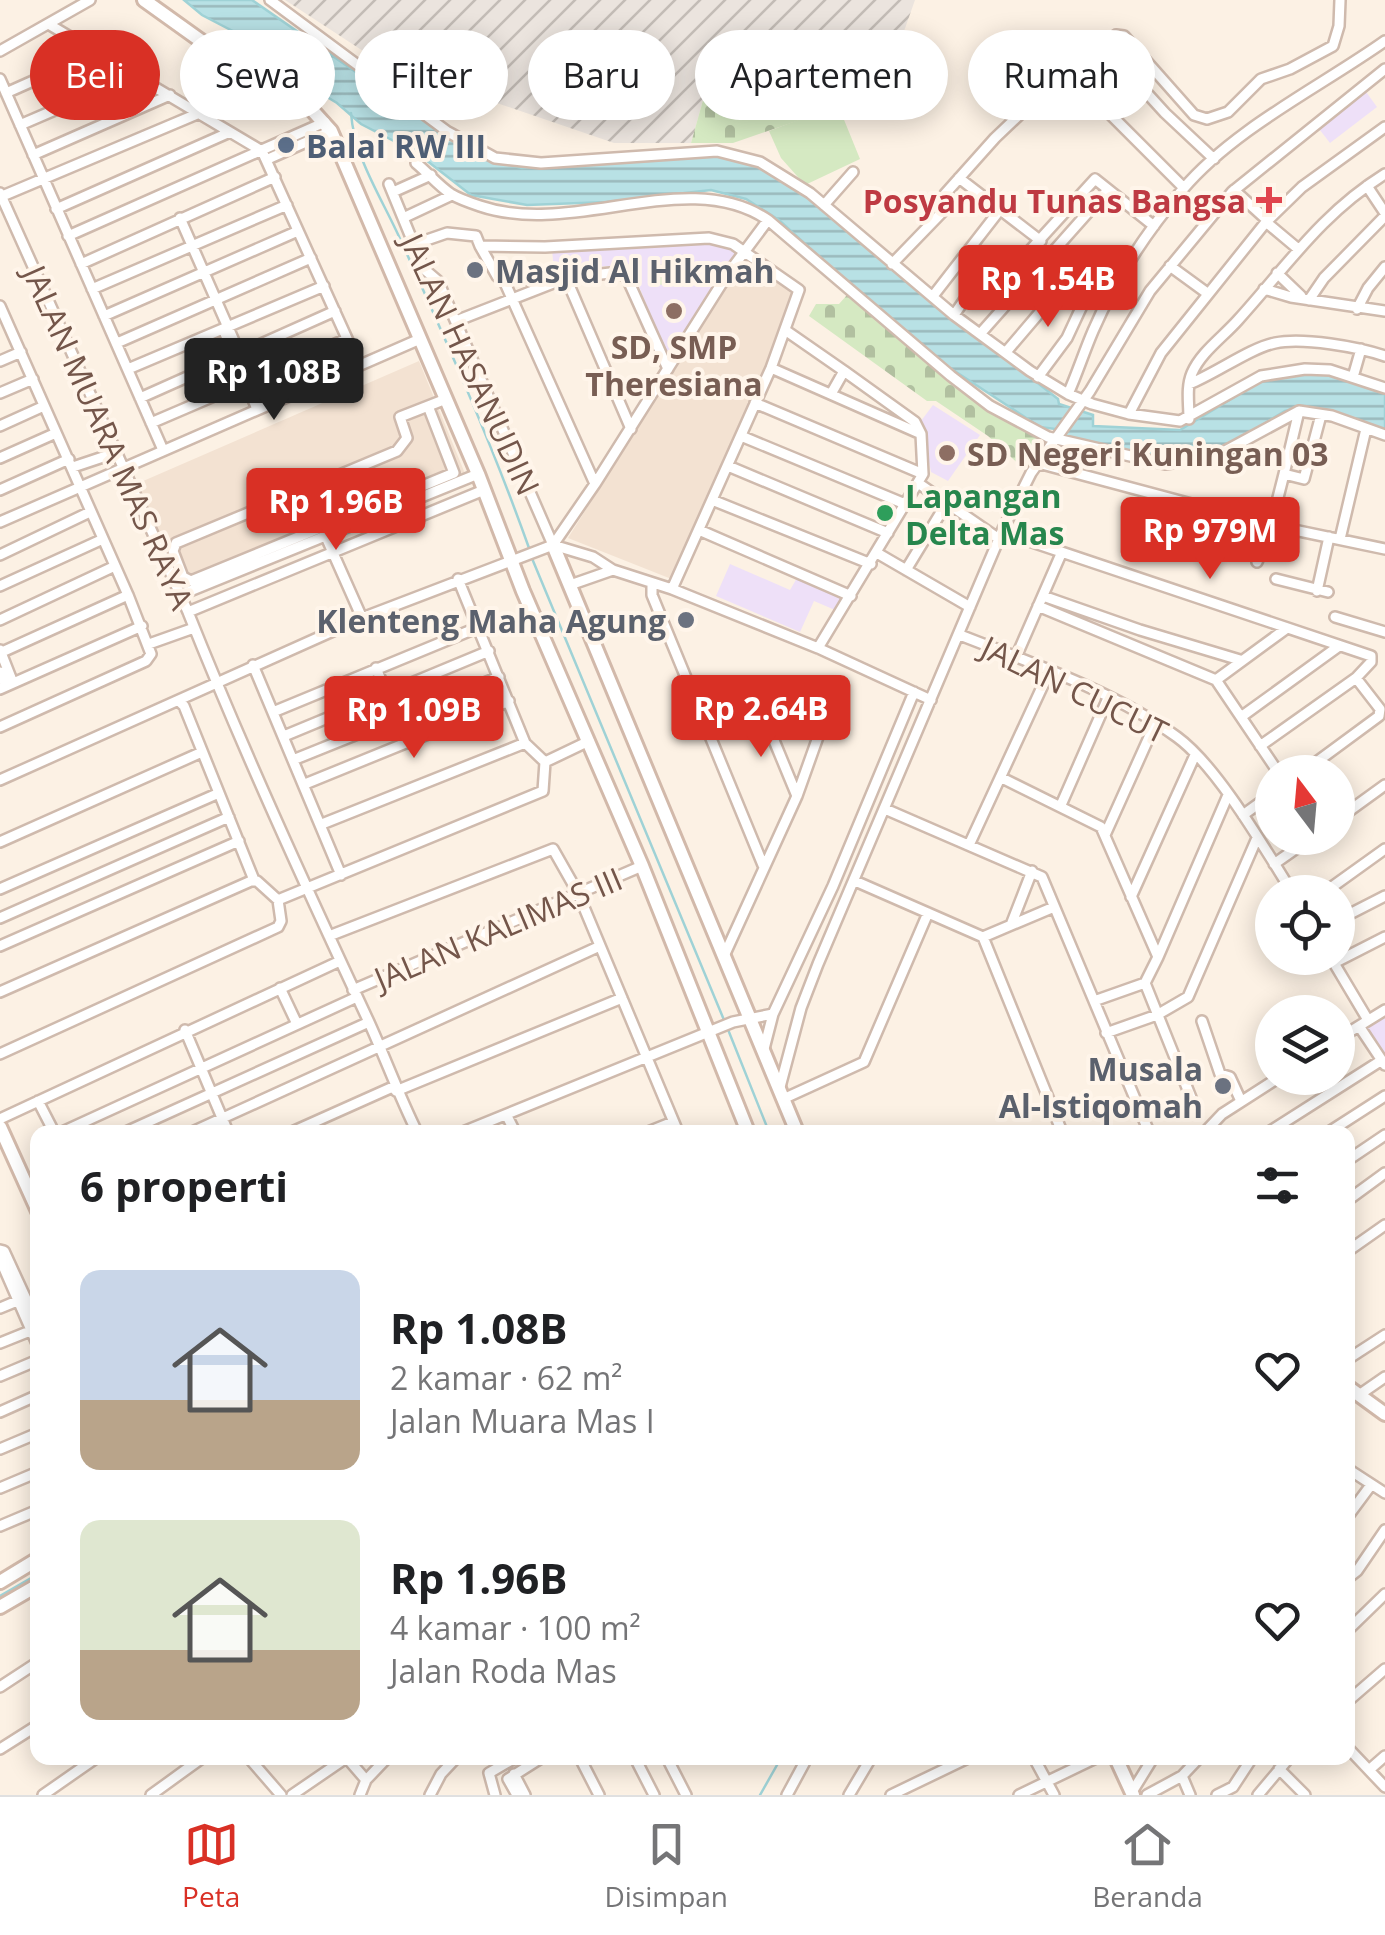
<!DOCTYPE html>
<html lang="id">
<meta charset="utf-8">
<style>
:root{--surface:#fff;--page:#f6f6f6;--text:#202124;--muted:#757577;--line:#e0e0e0;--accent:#d93025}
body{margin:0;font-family:"Open Sans",sans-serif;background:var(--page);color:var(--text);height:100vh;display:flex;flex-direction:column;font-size:38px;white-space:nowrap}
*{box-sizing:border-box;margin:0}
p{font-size:32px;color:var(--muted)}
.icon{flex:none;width:55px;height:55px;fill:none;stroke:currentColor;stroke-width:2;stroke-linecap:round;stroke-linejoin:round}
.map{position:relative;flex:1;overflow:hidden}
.side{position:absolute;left:30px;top:1125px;width:1325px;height:640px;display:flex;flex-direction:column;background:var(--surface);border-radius:20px;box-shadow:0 5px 25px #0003}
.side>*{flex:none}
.top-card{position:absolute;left:30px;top:30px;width:1325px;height:90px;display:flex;gap:20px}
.needle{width:65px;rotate:344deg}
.fabs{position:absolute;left:1255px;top:755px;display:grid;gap:20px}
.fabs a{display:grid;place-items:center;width:100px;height:100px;border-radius:50%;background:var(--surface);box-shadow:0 5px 25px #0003;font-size:50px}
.price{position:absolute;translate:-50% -85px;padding:0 22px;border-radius:10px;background:var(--accent);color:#fff;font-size:32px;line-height:65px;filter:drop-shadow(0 2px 5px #0008)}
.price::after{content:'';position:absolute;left:50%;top:60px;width:30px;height:22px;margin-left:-15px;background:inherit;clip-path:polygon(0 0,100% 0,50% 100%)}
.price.on{background:#222;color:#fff}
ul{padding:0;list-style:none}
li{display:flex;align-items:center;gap:30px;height:250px;padding:0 50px}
li span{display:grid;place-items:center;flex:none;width:280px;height:200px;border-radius:20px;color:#555}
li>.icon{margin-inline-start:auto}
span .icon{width:120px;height:120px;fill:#fffc;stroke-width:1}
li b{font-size:42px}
h2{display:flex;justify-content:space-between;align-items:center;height:120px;padding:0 50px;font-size:42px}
.tag{padding:0 35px;border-radius:45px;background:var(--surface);box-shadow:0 5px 25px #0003;font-size:35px;line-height:90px}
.tag.on{background:var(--accent);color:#fff}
.dock{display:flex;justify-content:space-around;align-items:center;height:140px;border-top:2px solid var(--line);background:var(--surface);font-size:28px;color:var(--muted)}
.dock a{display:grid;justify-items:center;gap:5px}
.dock .on{color:var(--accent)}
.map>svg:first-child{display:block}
.residential{fill:#f3e2d2}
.industrial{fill:url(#industrial-furrows)}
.education{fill:#eee0f8}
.cemetery{fill:url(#cemetery-stones)}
.park{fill:#d5e9c2}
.water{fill:url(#water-rules);stroke:#9fd2d6;stroke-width:2.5}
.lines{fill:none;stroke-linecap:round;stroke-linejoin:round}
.stream{stroke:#9fd2d6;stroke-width:2.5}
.street-casing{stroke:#cfbaad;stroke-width:14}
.secondary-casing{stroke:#d2b9aa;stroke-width:18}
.street{stroke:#fff;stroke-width:9}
.secondary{stroke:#fff;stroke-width:12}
.service-dot{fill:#5c6f8a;stroke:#fff5ea;stroke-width:4}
.health-dot{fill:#e0444e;stroke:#fff5ea;stroke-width:4}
.worship-dot{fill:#6b7280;stroke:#fff5ea;stroke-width:4}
.education-dot{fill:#8d6e63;stroke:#fff5ea;stroke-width:4}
.leisure-dot{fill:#2e9e5b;stroke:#fff5ea;stroke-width:4}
.labels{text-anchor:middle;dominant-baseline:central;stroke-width:8;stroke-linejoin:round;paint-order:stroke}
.service-label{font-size:32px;font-weight:bold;fill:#4e5e75;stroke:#fff5ea;text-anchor:start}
.health-label{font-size:32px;font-weight:bold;fill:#be3a42;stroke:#fff5ea;text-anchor:end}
.worship-label{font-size:32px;font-weight:bold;fill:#5b616d;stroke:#fff5ea;text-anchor:end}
.education-label{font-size:32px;font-weight:bold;fill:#785e54;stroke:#fff5ea}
.street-label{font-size:32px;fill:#74564a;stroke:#fff5ea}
.leisure-label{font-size:32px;font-weight:bold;fill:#27864d;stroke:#fff5ea;text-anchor:start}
</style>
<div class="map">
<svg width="1385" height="1795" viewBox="0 0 1385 1795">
<defs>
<pattern id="industrial-furrows" width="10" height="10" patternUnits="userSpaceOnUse" patternTransform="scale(2.5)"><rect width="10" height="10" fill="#ebe4de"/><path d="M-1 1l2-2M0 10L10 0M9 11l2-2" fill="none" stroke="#c3bcb6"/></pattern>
<pattern id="cemetery-stones" width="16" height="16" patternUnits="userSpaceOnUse" patternTransform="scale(2.5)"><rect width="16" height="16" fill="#d5e9c2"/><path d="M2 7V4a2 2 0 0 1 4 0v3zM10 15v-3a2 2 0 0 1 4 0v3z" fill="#b1c0a0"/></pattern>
<pattern id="water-rules" width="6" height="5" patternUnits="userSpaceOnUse" patternTransform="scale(2.5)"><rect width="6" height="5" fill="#b8e1e5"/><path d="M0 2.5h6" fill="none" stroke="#9ab9bc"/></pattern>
</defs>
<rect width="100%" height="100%" fill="#fcf1e4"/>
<!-- residential -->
<path class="residential" d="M744,258L799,292L674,580L568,538Z
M419,361L466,476L183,593L134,485Z"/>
<!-- industrial -->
<path class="industrial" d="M285,0H915L885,85L857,78L806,82L782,73L775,91L705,93L691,143H614L383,64Z"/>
<!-- education -->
<path class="education" d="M1364,89L1377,107L1330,143L1316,125Z
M704,240L722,243L739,252L667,356L630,264L554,271L552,249Z
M933,405L980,435L948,481L931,472L921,421Z
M730,564L790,590L797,578L841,597L835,610L814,601L800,632L716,596Z
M1385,1016V1059L1366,1028Z"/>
<!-- cemetery -->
<path class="cemetery" d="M782,73L806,82L857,78L885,85L820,113L733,143H691L705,93L723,74L774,91Z
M847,295L955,385L1036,438L1042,444L1029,466L1023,468L988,436L936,401H927L809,316L816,304H839Z"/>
<!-- park -->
<path class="park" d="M838,105L860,159L805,185L781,158L769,131Z
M684,264L685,284L649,285V265Z"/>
<!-- water -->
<path class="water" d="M184,0H252L480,158L522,168L727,154L763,166L819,204L886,264L1058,399L1059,404L1093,415V426L1180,430L1261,381L1306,370L1341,377L1385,392V430L1327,410L1299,408L1285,411L1227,446L1203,455L1157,457L1064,439V430L1040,427L947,366L899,330L779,220L746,199L711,190L607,202L527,205L471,195L417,153L361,124L337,103L261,57L246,38L202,15Z"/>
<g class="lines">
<!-- stream -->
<path class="stream" d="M351,113C354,158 383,200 401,241C447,342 492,444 529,548
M531,556L724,1020
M727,1027L769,1132
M0,1596L38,1574
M760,1795L781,1758"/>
<defs>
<path id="street" d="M270,0L448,132L495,158L541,163L717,151L760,162L810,193L954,315L1030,371L1068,394L1092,404L1129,414L1180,421L1261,376L1305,369L1330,370L1385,388
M50,25L262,151L359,365
M1104,46L1165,113L1214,159
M0,51L90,0
M0,79L163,450
M6,93L98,52
M1102,106L1184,188
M20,125L136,75
M33,155L170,95
M268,159L331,131
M416,163C428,173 439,186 451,194C459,199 471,203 480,206C574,238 687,165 768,220L951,376L990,406L1048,437L1165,464L1214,457L1299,411L1332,416L1385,435
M959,178L1041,241
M389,184L424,269L438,281L553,545
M1367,186L1385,213
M1234,190L1267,220
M393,192L431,175
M0,193L188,612C243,750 305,885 368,1020C385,1057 399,1096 417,1132
M0,197L197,114
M824,205L853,172
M56,209L230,132
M180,218L263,407
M403,218L452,195
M1266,222L1297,248
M68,236L325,122
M415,244L447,233L476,236L480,246L545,247L709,238L733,244L799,290L771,368L672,589
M480,246L497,276L505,283
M81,264L275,177
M892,264L950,204L945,194L995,138L1058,78L1116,35L1124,36L1194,115L1207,119L1228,112L1261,79L1290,69L1333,46L1339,26L1340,0
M1170,266L1207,293
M1277,273L1301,296
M565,278L511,279L505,283L595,484
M566,278L631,429
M92,289L287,205
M1264,289L1291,297L1385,311
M933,296L999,211
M1309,300L1324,278L1385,216
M0,306L128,595L151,654L146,661L0,727
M1357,309L1368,288L1385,267
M954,315L965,299L1023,258L1095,179L1154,226
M104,316L298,231
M456,321L566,278L619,272L627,278L668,369
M223,329L257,409
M785,330L844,371
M980,334L1107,191
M117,343L311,258
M1006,352L1070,277L1033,249
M0,361L21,352
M771,368L921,434L923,474L818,648
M128,369L324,286
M1038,377L1067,338L1087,295L1070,277
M1353,377L1361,349
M1189,384C1215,374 1250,348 1275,343C1303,337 1358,347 1385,356
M0,393L33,379
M831,394L844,371L915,422L921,434
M1068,394C1077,374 1084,352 1093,331C1115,280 1147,231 1183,189C1235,128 1320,87 1385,41
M140,398L335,311
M755,403L923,474
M428,406L454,473L191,581L183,577L173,551L176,543L397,451L407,438L400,417L446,399
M1129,414L1161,353L1266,222L1302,187L1385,127
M1189,419C1189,403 1186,387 1192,373C1201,352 1223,337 1238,320C1287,266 1321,214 1385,174
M151,423L347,339
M0,426L44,406
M741,436L905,504
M0,458L56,433
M1038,463L1270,525L1385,549
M728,466L888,533
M73,467L115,453
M1284,474L1299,411
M918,483L999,539
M0,490L69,459
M712,500L871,564
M0,522L420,339
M699,530L851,596
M1002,532L1371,656V662L1356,678L1260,746
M326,537L362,618
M1340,539L1366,429
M553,545L593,557L613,570
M877,553L970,607
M0,555L90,512
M1257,562L1269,533L1284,474L1304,479L1321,415
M906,570L946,504
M1276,579L1328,592
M652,583V595L763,865
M570,585L613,570L672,589L818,648L931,700
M0,586L103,539
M1317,591L1329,537
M180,595L478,474
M1043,596L1140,630L1240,660
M1038,606L1216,680
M188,612L484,490
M1335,617L1385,632
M0,620L115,566
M960,635C1031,663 1116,692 1177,737C1217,766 1265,849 1292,892
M149,644L194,628
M0,650L13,683
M0,653L128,595
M1016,657L1061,554
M253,665L341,875
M376,668L407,743
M0,672L6,686
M685,680L761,709L818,737L797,796L724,956
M1216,680L1278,772
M1216,680L1287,628
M0,689L142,626
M179,701L184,706L254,880
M761,709L797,796
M273,712L479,627
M1241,717L1339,646
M284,736L489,651
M293,760L499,677
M545,762L589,741
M1303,772L1379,716L1380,709L1356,678
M1002,778L1101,827L1158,957L1145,983L1094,1001
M0,780L362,618L553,545L595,484L727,275L768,220
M305,784L509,701
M1061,805L1108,698
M885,809L1042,877L1149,1132
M1243,815L1272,794
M1338,819L1385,785
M322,824L525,743
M1105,835L1155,724
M0,842L202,752
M969,845L1049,672
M1274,864L1311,838
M855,881L983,937L1062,1132
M0,889L219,793
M1325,892L1385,849
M1131,897L1195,755
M0,918L229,817
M1338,920L1385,896
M1011,925L1032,871
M329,936L553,849L578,893L678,1132
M983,937L1054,907
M0,946L239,841
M1158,957L1228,795
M1331,958L1368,1020
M1334,963L1385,937
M1145,983L1196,1110
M280,988L297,1024
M353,990L642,866
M0,992L251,881H257L278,900
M1202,1021L1220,1074L1230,1077L1241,1101
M1359,1026L1385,1065
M185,1030L228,1132
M1106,1033L1157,1015L1188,997L1257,838
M1338,1039L1385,1010
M764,1049L773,1014L833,886L914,692
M0,1054L278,927L281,921L278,900L543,791L545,762L525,743L458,579
M780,1087L801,1008L818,964L1003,529L1031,473L1090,391L1150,291L1232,192L1385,69
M396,1091L622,998
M783,1099L864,1062L928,913
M38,1101L54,1132
M507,1116L515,1132
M0,1119L340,961
M62,1132L357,997
M126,1132L369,1022
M192,1132L600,946
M292,1132L395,1086
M463,1132L733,1022L773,1014
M648,1132L673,1122
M1205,1132L1222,1114L1278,1078
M1269,1132L1382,1060
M1329,1132L1385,1096
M1348,1160L1385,1135
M1348,1200L1385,1173
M0,1250L4,1251L38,1325
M1348,1251L1385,1225
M0,1259L38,1346
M0,1308L17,1301
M0,1343L30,1331
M1348,1359L1385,1335
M0,1376L38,1360
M1359,1395L1385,1377
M0,1412L38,1395
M0,1449L38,1433
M1348,1469L1385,1493
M0,1488L38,1472
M1348,1516L1371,1485
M0,1526L38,1510
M1348,1578L1357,1571L1385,1530
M1348,1630L1385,1594
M0,1687L38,1662
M1348,1701L1385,1669
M1348,1748L1385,1787
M0,1749L38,1725
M249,1758L281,1795
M347,1758L366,1780
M580,1758L599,1795
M635,1758L654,1795
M667,1758L686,1795
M1034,1758L1054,1795
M1279,1769L1305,1795
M1369,1770L1385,1756
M514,1774L525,1795
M1182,1776L1190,1795
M1132,1792L1153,1758
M43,1795L96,1758
M151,1795L202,1758
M292,1795L346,1758
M360,1795L366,1780L387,1758
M430,1795L441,1774L456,1758
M495,1795L489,1773L515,1758
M517,1795L508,1779L541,1758
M787,1795L807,1758
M849,1795L871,1758
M891,1795L968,1758
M1019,1795L1096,1758
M1147,1795L1182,1776L1199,1758
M1217,1795L1233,1787L1252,1758
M1258,1795L1289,1758"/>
<path id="secondary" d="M144,0L218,53L312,110L331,131L478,474L523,591L642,866L748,1132
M553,545L797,1132
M0,1127L38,1211
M1348,1387L1385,1414
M0,1582L38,1559
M0,1607L38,1585
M1116,1758L1133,1795"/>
</defs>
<!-- street casing -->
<use href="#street" class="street-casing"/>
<!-- secondary casing -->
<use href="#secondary" class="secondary-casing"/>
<!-- street -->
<use href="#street" class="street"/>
<!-- secondary -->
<use href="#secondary" class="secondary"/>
</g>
<!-- markers -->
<circle class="service-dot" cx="286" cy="145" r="10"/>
<path class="health-dot" d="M1264 185h10v10h10v10h-10v10h-10v-10h-10v-10h10z"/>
<g class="worship-dot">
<circle cx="475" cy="270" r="10"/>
<circle cx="686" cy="620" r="10"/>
<circle cx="1223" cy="1086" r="10"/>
</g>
<g class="education-dot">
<circle cx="674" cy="311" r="10"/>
<circle cx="947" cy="453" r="10"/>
</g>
<circle class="leisure-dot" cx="885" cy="513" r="10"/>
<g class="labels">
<!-- service labels -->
<g class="service-label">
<text x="306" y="145">Balai RW III</text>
</g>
<!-- health labels -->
<g class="health-label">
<text x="1246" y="200">Posyandu Tunas Bangsa</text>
</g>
<!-- worship labels -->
<g class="worship-label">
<text x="495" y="270" text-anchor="start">Masjid Al Hikmah</text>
<text x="666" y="620">Klenteng Maha Agung</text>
<text x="1203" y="1068">Musala<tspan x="1203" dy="37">Al-Istiqomah</tspan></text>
</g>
<!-- education labels -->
<g class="education-label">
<text x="674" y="346">SD, SMP<tspan x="674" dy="37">Theresiana</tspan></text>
<text x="967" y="453" text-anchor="start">SD Negeri Kuningan 03</text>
</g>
<!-- street labels -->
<g class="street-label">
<text transform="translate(471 364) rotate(65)">JALAN HASANUDIN</text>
<text transform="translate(109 437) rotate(66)">JALAN MUARA MAS RAYA</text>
<text transform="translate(1075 689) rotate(26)">JALAN CUCUT</text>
<text transform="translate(498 928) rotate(-23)">JALAN KALIMAS III</text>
</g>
<!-- leisure labels -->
<g class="leisure-label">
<text x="905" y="495">Lapangan<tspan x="905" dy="37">Delta Mas</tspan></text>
</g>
</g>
</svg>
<div class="fabs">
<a><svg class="needle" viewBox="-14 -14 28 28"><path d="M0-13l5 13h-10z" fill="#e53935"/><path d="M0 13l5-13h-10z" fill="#757577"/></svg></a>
<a><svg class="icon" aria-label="locate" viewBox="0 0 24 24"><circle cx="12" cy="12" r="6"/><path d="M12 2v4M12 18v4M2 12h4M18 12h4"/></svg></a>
<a><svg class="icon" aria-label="layers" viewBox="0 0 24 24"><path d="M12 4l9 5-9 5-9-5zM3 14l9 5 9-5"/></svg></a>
</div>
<b class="price" style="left:1048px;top:330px">Rp 1.54B</b>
<b class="price on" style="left:274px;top:423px">Rp 1.08B</b>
<b class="price" style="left:336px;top:553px">Rp 1.96B</b>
<b class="price" style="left:1210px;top:582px">Rp 979M</b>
<b class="price" style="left:761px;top:760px">Rp 2.64B</b>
<b class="price" style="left:414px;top:761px">Rp 1.09B</b>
<div class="top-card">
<a class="tag on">Beli</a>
<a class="tag">Sewa</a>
<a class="tag">Filter</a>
<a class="tag">Baru</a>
<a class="tag">Apartemen</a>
<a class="tag">Rumah</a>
</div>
<section class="side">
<h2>6 properti<svg class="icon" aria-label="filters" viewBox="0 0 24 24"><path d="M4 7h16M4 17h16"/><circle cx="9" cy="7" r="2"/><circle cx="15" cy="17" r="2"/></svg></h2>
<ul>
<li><span style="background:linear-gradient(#c9d6e8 65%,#b9a48a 0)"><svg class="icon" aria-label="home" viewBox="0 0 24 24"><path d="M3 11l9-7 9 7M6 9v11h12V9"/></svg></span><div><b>Rp 1.08B</b><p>2 kamar · 62 m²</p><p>Jalan Muara Mas I</p></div><svg class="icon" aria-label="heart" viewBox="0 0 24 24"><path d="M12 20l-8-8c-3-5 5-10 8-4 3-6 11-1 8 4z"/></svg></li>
<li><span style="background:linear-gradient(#dfe7d0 65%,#b9a48a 0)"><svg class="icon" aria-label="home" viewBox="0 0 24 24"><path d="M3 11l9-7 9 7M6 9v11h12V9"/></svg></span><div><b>Rp 1.96B</b><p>4 kamar · 100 m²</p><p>Jalan Roda Mas</p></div><svg class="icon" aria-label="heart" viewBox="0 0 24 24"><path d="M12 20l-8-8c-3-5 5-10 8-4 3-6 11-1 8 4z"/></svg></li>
</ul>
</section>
</div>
<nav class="dock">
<a class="on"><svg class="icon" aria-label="map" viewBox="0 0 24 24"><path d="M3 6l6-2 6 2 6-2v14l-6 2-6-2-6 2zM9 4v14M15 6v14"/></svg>Peta</a>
<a><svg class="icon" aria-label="saved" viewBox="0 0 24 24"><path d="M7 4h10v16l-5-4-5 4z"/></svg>Disimpan</a>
<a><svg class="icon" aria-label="home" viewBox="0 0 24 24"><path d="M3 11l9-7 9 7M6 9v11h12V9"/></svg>Beranda</a>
</nav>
